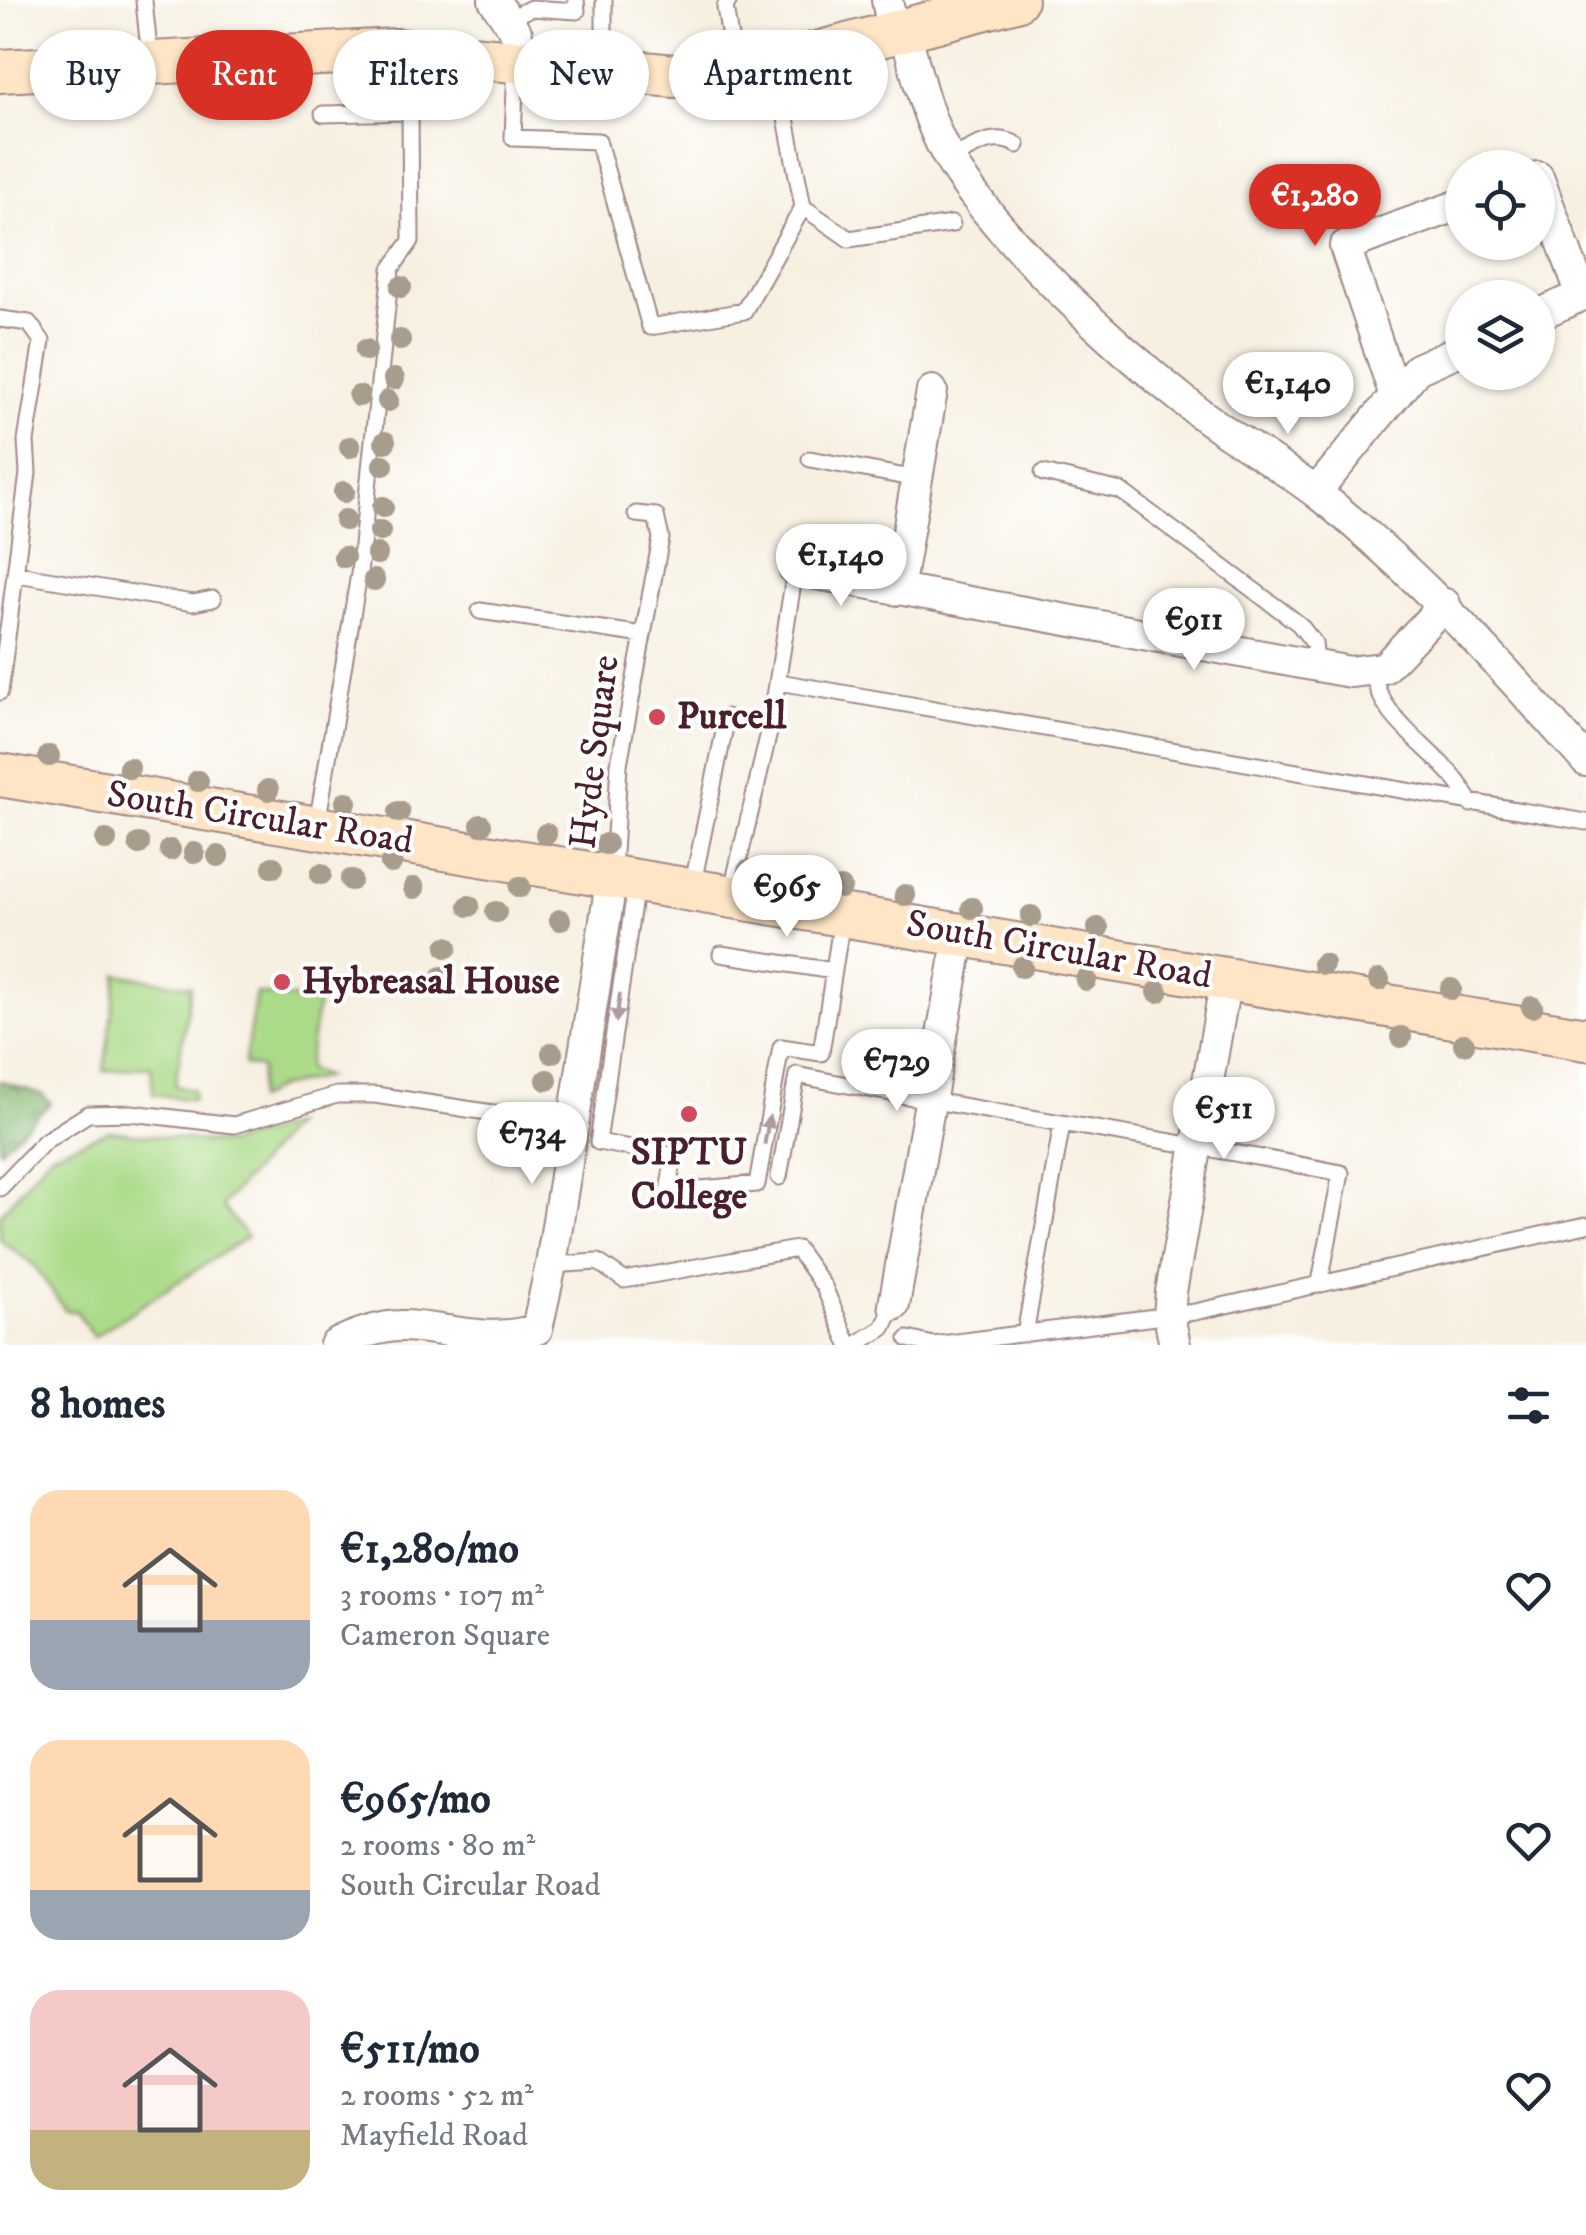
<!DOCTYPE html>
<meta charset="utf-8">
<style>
:root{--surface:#fff;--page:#f2f2f3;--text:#1f2937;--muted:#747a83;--accent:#d93025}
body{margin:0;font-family:"IM FELL DW Pica",serif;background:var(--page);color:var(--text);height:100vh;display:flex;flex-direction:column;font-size:38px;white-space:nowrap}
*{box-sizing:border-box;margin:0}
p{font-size:32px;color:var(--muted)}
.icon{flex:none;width:55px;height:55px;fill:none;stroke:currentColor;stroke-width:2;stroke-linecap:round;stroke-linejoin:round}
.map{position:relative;height:1345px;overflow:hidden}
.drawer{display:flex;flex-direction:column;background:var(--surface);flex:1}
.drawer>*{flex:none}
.hud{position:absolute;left:30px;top:30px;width:1000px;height:90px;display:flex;gap:20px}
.fabs{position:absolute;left:1445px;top:150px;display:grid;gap:20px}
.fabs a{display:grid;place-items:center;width:110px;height:110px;border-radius:50%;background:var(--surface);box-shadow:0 2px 8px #0004;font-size:50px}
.price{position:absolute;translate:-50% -85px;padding:0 22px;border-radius:35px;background:#fff;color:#222;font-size:32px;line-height:65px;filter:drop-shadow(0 2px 5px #0008)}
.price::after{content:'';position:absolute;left:50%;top:60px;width:30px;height:22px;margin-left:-15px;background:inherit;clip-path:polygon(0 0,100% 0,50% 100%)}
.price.on{background:var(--accent);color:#fff}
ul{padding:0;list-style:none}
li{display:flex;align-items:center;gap:30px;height:250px;padding:0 30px}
li span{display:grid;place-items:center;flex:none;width:280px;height:200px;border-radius:30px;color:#555}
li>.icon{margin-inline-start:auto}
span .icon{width:120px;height:120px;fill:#fffc;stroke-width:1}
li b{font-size:42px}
h2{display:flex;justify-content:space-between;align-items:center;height:120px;padding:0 30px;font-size:42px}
.chip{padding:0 35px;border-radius:45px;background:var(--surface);box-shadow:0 2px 8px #0004;font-size:35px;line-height:90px}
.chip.on{background:var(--accent);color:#fff}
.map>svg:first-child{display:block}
.grass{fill:#abda88;stroke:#7a7c5a;stroke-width:2.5}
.forest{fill:url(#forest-crowns);stroke:#696c50;stroke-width:2.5}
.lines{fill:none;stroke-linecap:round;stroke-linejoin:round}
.lane-casing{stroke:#a08886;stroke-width:19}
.street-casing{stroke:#a08886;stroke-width:34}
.secondary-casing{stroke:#a08886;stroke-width:46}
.lane{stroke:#fff;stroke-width:15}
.street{stroke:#fff;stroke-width:30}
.secondary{stroke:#fde5c5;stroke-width:42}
.tree{fill:#a89c8c}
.oneway{fill:#ae9aa0}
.poi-dot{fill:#d1495b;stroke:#fff;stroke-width:4}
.labels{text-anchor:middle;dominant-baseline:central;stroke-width:8;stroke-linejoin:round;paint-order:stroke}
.poi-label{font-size:38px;font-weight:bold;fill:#4a1f2b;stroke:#fff;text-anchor:start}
.street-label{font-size:38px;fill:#4a1f2b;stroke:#fff}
</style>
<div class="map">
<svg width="1586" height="1345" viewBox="0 0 1586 1345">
<defs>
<pattern id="forest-crowns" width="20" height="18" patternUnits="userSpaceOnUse" patternTransform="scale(2.5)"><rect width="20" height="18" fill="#88ba74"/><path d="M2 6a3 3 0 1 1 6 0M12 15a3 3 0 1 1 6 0" fill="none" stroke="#71975f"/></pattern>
</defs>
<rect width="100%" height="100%" fill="#fff"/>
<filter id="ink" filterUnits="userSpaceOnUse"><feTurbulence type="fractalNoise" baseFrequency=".01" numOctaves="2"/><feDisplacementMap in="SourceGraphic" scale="20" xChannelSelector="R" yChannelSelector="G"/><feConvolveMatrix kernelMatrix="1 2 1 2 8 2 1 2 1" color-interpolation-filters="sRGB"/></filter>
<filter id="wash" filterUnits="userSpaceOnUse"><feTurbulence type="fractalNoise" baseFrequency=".0048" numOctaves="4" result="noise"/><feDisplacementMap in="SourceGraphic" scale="40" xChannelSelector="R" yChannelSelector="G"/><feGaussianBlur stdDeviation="2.25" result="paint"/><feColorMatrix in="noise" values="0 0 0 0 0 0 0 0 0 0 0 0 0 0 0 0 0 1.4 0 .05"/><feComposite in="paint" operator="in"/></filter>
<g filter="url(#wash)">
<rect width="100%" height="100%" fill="#f7f0e1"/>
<!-- grass -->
<path class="grass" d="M117,974L191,986L175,1086L193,1090V1100L153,1094L151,1066L104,1071Z
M256,993L318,1002L307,1069L327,1077L279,1087L257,1100L261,1068L244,1065Z
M293,1125L222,1206L247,1237L93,1337L77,1312L65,1310L34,1265L0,1240V1215L50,1154L109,1131L228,1144Z"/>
<!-- forest -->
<path class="forest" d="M0,1081L41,1094L51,1103L0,1150Z"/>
</g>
<g filter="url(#ink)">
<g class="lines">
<defs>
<path id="lane" d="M729,0L725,7L735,69
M144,1L150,60
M509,19L531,8L577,11L576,0
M516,64L513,138L598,141L650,327L744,311L803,207L776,66
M604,66V0
M950,159C971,148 994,131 1017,145
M803,207L849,239L952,224
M0,319L29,323L42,341L26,441L28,473L0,692
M810,459L917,479
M1043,473L1121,491L1299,624L1314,643L1316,664
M17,574L193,603L213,599
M480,611L643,635
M1373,672C1381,728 1449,754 1471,804
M779,682L1586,822
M317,824L359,574L391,269L411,241L410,112L323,114
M613,872L619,764L661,538L656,516L636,514
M636,884L598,1142L674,1156L668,1192L757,1184L781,1047L821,1053L842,919
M692,888L727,717
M731,894L770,728L795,570
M721,954L834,971
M779,1177L797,1075C977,1112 1160,1137 1341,1173L1320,1282
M0,1188L45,1141L88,1114L131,1113L234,1125L337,1095H375L572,1125
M551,1265L598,1262L624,1280L797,1249L824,1287L849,1345
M1025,1334L1062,1124
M908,1339L933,1345L1195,1312L1586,1225
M855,1345L883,1328L894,1305"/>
<path id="street" d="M494,0L517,34L516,60
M887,0L894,34
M905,31C916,70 926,117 946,153C993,236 1117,348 1193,408C1233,439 1278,463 1318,494C1418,573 1502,666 1586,761
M1538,177L1582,295L1538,315
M1395,396L1345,246L1462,204
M1316,492L1417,369L1462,349
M795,570L1350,672L1384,668L1445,604
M898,590L932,391
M894,1305L960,934
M335,1345C354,1335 383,1325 404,1326C451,1328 492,1345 537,1329L551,1265L612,876
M1175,1345L1169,1316L1171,1292L1226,979"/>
<path id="secondary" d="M0,71L396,50L675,76L761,68L1016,0
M0,775L1586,1039"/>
</defs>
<!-- lane casing -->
<use href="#lane" class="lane-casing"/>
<!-- street casing -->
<use href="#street" class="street-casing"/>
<!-- secondary casing -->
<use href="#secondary" class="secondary-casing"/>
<!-- lane -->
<use href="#lane" class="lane"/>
<!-- street -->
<use href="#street" class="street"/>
<!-- secondary -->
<use href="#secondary" class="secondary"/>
</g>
<!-- trees -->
<g class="tree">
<circle cx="401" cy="287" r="11"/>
<circle cx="400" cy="340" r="11"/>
<circle cx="366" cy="350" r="11"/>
<circle cx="394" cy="379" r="11"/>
<circle cx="359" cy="396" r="11"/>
<circle cx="388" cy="401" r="11"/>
<circle cx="385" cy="442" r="11"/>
<circle cx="350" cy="447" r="11"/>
<circle cx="383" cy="465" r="11"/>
<circle cx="344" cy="492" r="11"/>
<circle cx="383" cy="507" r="11"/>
<circle cx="345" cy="520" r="11"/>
<circle cx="380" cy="531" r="11"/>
<circle cx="377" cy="554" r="11"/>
<circle cx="344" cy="557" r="11"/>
<circle cx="374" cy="580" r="11"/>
<circle cx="49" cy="756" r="11"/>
<circle cx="129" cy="768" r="11"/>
<circle cx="198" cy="781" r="11"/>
<circle cx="268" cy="790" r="11"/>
<circle cx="346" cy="802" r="11"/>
<circle cx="399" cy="812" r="11"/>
<circle cx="481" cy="825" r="11"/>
<circle cx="546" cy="834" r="11"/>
<circle cx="106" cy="840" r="11"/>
<circle cx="139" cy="844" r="11"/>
<circle cx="606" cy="844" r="11"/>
<circle cx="170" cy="850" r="11"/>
<circle cx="194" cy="853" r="11"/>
<circle cx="218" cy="856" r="11"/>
<circle cx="391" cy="863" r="11"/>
<circle cx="273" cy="867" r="11"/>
<circle cx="748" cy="871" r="11"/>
<circle cx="321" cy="874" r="11"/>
<circle cx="351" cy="880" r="11"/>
<circle cx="520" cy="887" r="11"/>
<circle cx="414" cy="888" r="11"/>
<circle cx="841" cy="888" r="11"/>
<circle cx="905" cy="895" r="11"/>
<circle cx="469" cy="906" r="11"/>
<circle cx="972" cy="908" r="11"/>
<circle cx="496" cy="912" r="11"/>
<circle cx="1031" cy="916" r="11"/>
<circle cx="560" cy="920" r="11"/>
<circle cx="1098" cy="928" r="11"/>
<circle cx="447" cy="947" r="11"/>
<circle cx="1323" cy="964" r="11"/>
<circle cx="1022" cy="967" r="11"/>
<circle cx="442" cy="977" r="11"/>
<circle cx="1086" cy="980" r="11"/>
<circle cx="1379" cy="980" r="11"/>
<circle cx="1451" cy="989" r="11"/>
<circle cx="1158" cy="992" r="11"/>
<circle cx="1532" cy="1007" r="11"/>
<circle cx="1401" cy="1037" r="11"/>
<circle cx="1464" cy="1044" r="11"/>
<circle cx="552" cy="1053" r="11"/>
<circle cx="547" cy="1080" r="11"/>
</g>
<!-- one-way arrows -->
<defs><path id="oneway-solid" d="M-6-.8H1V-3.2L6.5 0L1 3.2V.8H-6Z" transform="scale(2.5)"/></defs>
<g class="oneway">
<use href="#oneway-solid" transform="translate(618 1008) rotate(98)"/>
<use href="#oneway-solid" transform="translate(767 1130) rotate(-80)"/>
</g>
</g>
<!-- markers -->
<g class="poi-dot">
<circle cx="657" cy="717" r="10"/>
<circle cx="282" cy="982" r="10"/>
<circle cx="689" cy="1114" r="10"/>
</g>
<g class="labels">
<!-- poi labels -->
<g class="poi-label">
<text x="677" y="717">Purcell</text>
<text x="302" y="982">Hybreasal House</text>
<text x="689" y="1153" text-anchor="middle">SIPTU<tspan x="689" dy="44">College</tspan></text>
</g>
<!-- street labels -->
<g class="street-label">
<text transform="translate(595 752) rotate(-83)">Hyde Square</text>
<text transform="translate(260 818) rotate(9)">South Circular Road</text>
<text transform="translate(1059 950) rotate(10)">South Circular Road</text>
</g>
</g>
</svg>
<div class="fabs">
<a><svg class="icon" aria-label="locate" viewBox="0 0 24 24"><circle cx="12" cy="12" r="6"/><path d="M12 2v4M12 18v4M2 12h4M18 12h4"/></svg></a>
<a><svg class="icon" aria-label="layers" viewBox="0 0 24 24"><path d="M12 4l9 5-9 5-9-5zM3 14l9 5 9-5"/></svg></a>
</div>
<b class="price on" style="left:1315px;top:249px">€1,280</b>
<b class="price" style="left:1288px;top:437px">€1,140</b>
<b class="price" style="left:841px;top:609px">€1,140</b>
<b class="price" style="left:1194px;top:673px">€911</b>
<b class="price" style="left:787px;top:940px">€965</b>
<b class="price" style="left:897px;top:1114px">€729</b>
<b class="price" style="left:1224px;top:1162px">€511</b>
<b class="price" style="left:532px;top:1187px">€734</b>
<div class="hud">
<a class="chip">Buy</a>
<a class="chip on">Rent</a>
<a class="chip">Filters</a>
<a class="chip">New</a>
<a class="chip">Apartment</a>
</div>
</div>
<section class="drawer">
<h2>8 homes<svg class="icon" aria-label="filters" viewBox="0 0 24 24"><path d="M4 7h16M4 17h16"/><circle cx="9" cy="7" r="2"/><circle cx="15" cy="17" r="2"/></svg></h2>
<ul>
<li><span style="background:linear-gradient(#ffd9b3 65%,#9aa5b1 0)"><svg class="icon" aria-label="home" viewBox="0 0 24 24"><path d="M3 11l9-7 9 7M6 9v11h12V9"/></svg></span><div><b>€1,280/mo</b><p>3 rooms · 107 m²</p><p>Cameron Square</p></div><svg class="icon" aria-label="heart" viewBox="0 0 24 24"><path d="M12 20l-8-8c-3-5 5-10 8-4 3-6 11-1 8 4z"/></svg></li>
<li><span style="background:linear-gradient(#ffd9b3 75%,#9aa5b1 0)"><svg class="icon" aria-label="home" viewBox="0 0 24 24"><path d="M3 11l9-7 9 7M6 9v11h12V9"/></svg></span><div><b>€965/mo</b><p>2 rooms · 80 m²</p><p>South Circular Road</p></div><svg class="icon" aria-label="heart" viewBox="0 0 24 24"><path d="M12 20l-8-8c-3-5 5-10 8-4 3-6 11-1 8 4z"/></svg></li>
<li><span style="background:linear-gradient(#f6c9c9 70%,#c2b280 0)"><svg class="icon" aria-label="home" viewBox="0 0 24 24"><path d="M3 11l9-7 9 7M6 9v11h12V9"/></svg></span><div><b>€511/mo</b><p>2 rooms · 52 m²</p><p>Mayfield Road</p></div><svg class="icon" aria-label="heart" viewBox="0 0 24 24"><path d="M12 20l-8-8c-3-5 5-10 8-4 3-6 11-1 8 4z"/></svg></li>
</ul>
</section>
